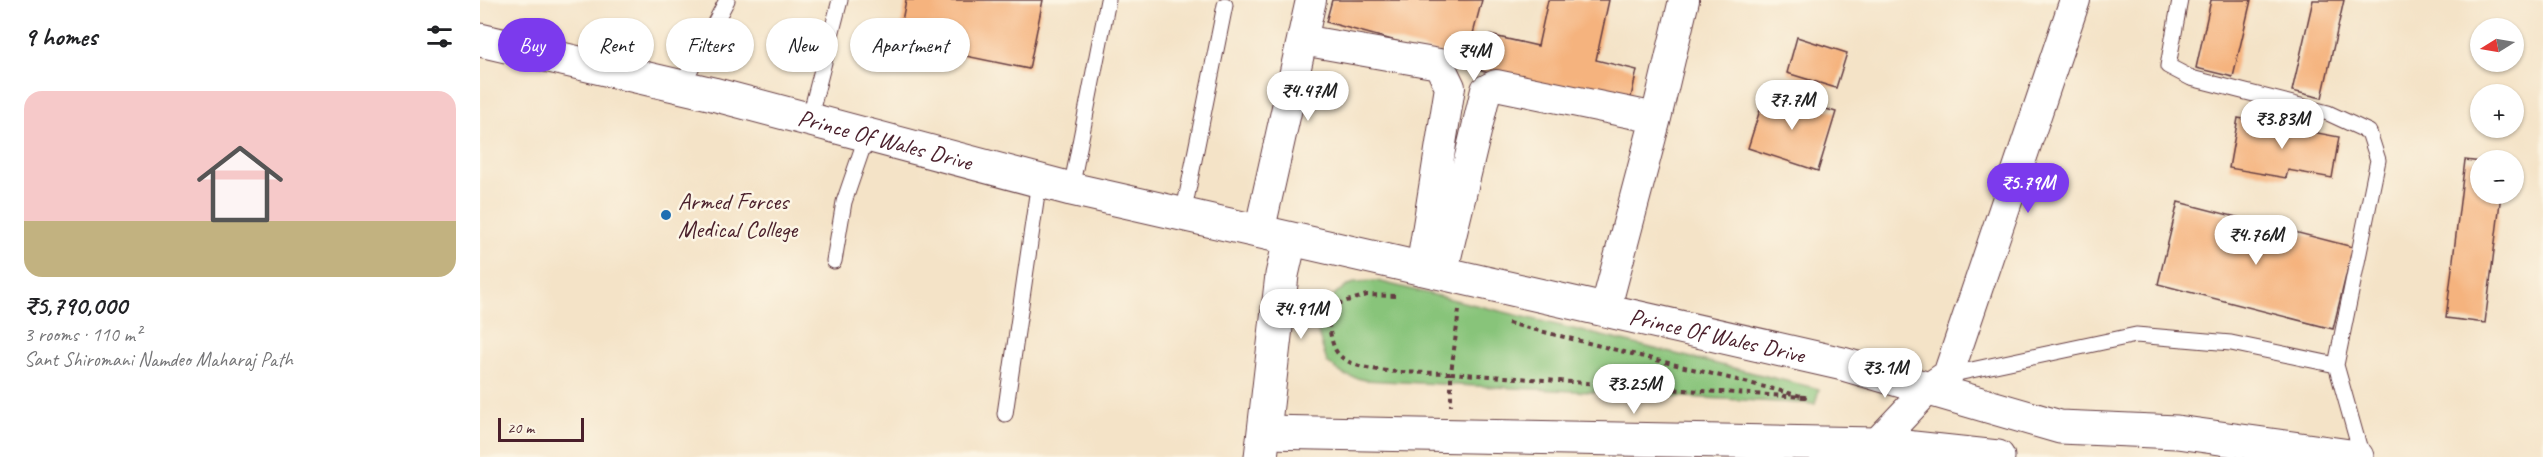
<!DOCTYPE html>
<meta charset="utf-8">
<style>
:root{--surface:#fff;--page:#f6f6f6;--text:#202124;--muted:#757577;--line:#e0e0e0;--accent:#7c3aed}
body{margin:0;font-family:Caveat,sans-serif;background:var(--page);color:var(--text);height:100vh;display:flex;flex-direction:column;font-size:22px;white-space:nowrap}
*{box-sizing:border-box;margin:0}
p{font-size:20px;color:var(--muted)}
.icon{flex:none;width:33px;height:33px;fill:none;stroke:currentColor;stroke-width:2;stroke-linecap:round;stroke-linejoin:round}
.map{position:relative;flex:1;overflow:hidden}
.panel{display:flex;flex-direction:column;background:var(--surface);width:480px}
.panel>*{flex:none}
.top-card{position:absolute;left:18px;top:18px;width:570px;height:54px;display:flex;gap:12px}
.needle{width:39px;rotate:259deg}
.tools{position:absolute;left:1990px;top:18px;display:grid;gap:12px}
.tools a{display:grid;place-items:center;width:54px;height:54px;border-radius:50%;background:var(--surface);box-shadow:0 2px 4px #0004;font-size:30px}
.scale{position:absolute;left:18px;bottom:15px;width:86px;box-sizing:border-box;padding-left:6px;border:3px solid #4a1f2b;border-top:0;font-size:16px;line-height:21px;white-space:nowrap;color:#4a1f2b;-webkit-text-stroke:4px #fcf5e5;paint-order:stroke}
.price{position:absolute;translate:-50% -51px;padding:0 14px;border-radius:21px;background:#fff;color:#222;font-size:20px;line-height:39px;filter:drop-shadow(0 2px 3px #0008)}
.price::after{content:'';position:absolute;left:50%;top:36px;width:18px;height:14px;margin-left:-9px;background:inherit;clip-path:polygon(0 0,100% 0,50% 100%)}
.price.active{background:var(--accent);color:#fff}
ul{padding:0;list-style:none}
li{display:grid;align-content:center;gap:12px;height:318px;padding:0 24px}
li+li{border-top:2px solid var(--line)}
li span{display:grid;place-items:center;height:186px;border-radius:18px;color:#555}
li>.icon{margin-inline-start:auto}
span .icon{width:108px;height:108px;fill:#fffc;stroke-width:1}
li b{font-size:26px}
h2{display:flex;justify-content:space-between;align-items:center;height:72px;padding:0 24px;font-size:26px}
.pill{padding:0 21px;border-radius:27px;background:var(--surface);box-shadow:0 2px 4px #0004;font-size:21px;line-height:54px}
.pill.active{background:var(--accent);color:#fff}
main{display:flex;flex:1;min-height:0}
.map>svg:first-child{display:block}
.green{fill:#88c47a;stroke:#697252;stroke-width:1.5}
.building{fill:#f5b37e}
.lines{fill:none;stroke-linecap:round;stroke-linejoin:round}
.service-casing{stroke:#643c42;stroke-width:17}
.minor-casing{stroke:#643c42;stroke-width:32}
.tertiary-casing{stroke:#643c42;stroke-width:35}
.path{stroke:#643c42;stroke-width:4;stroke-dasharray:4.5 4.5;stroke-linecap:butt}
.service{stroke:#fff;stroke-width:15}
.minor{stroke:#fff;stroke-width:30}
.tertiary{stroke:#fff;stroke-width:33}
.poi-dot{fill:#1f6fb2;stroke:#fcf5e5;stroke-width:2}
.labels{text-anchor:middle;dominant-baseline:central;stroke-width:5;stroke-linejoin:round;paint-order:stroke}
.street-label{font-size:24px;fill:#4a1f2b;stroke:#fcf5e5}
.poi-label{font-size:24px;fill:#4a1f2b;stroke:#fcf5e5;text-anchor:start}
</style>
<main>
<section class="panel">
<h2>9 homes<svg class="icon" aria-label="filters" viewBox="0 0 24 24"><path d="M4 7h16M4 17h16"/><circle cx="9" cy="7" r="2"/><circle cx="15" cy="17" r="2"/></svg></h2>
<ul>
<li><span style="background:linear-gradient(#f6c9c9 70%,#c2b280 0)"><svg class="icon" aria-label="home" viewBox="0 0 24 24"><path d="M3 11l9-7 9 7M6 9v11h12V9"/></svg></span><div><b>₹5,790,000</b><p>3 rooms · 110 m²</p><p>Sant Shiromani Namdeo Maharaj Path</p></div></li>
</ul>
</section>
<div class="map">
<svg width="2063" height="457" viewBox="0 0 2063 457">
<rect width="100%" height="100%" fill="#fcf5e5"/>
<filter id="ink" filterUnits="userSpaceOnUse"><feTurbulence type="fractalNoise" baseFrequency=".0167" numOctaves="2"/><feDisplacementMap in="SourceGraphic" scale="12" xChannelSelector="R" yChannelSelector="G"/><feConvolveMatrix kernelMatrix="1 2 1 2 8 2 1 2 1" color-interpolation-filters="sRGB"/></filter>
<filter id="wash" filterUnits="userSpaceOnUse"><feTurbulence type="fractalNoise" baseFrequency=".008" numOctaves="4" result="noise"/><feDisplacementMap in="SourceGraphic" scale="24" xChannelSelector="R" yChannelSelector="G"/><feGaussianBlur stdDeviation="1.35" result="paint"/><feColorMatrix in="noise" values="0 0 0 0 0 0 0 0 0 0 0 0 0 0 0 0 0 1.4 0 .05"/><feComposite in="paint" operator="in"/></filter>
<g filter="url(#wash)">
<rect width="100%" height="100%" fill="#f4e3c7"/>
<!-- green -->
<path class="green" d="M897,281L1339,389L1335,404L885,380L864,375L847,362L838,333L843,308L857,292L875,282Z"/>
<g id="blocks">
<!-- building -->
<path class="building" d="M426,0H563L549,69L418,42Z
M852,0H1002L986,60L846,22Z
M1068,0H1129L1116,60L1157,70L1149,106L1001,71L1009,35L1058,46Z
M1731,0H1771L1753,77L1716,68Z
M1833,0H1864L1842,98L1812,91Z
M1317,37L1367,53L1356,88L1307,73Z
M1286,91L1356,112L1338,171L1268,148Z
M1758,118L1859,137L1852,178L1808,170L1806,178L1749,168Z
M1985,160L2001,162V194H2021L2005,323L1966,318Z
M1698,202L1873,247L1853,329L1678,284Z"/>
</g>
</g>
<g filter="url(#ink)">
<use href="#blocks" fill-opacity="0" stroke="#643c42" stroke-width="1.5"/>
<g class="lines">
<defs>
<path id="service" d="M1700,0L1688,66L1711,78L1848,113L1889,132L1898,160L1856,365L1882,457
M201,87L247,0
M329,120L360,0
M591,189L628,0
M703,215L745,5
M354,261L364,202L387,135
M1468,375L1656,335L1751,343L1856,365
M525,414L559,181"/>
<path id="minor" d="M822,40L959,64L970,87L941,270
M1176,118L1204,0
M779,233L831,0
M962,274L1006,90L1016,85L1176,118L1125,311
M1396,444L1449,388L1468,375L1595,0"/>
<g id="tertiary">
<path id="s1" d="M0,40L233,94L591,189L1363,364L1580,427L1697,432L1877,457"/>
<path d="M786,432L1396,444L1518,457"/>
<path d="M781,457L802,275L810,240"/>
</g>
</defs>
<!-- service casing -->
<use href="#service" class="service-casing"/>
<!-- minor casing -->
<use href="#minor" class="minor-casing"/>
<!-- tertiary casing -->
<use href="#tertiary" class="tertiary-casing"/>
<!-- path -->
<path class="path" d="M915,296L887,295L857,304L848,321C850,330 851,341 855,349C868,377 944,372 971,373V406
M979,310L971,373L1186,389L1325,397L1024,322"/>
<!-- service -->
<use href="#service" class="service"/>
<!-- minor -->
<use href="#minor" class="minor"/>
<!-- tertiary -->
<use href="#tertiary" class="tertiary"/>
</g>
</g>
<!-- markers -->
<circle class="poi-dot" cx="186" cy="215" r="6"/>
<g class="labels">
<!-- street labels -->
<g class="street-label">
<text stroke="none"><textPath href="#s1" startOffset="417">Prince Of Wales Drive</textPath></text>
<text stroke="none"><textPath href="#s1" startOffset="1272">Prince Of Wales Drive</textPath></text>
</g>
<!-- poi labels -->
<g class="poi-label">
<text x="198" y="201">Armed Forces<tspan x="198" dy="28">Medical College</tspan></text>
</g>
</g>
</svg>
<div class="tools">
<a><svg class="needle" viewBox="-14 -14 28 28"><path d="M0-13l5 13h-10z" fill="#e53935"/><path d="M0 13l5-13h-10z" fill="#757577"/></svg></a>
<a>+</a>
<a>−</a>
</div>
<div class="scale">20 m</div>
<b class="price" style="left:994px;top:82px">₹4M</b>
<b class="price" style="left:828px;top:122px">₹4.47M</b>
<b class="price" style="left:1312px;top:131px">₹7.7M</b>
<b class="price" style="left:1802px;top:150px">₹3.83M</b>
<b class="price active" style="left:1548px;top:214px">₹5.79M</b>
<b class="price" style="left:1776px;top:266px">₹4.76M</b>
<b class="price" style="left:821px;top:340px">₹4.91M</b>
<b class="price" style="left:1405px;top:399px">₹3.1M</b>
<b class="price" style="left:1154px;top:415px">₹3.25M</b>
<div class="top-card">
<a class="pill active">Buy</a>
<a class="pill">Rent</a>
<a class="pill">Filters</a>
<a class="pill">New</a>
<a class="pill">Apartment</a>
</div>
</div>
</main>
